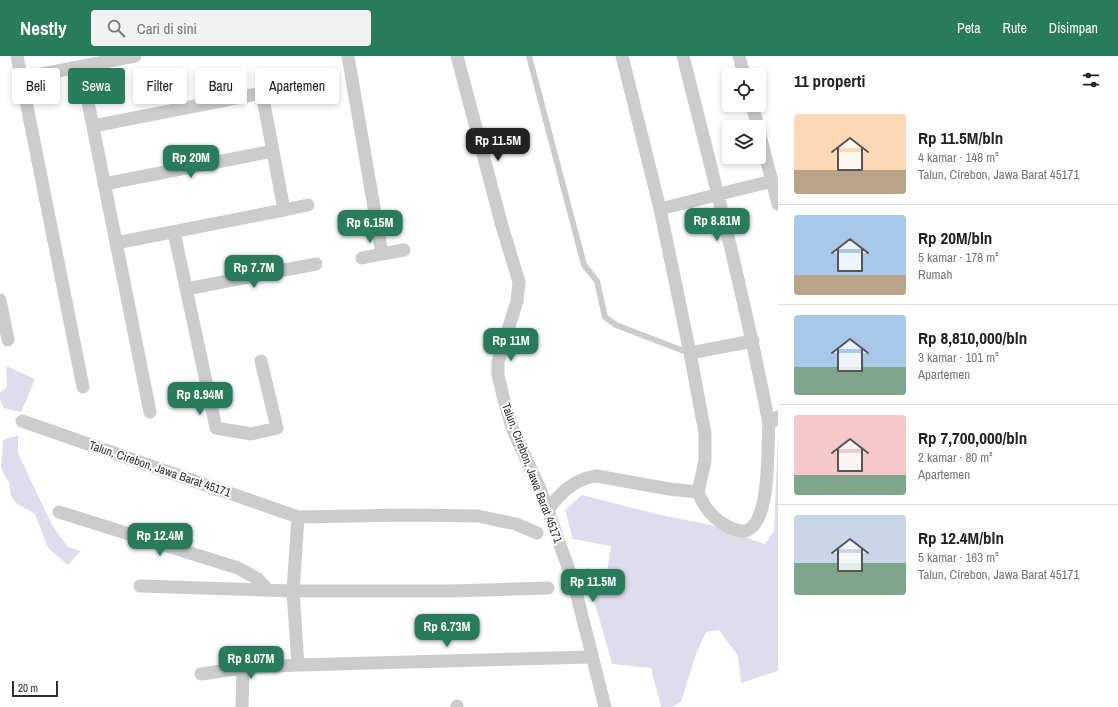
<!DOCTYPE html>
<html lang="id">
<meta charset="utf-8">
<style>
:root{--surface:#fff;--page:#f2f2f2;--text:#222;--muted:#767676;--line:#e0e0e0;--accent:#287c5b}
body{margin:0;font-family:"Archivo Narrow",sans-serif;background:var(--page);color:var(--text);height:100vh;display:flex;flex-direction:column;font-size:15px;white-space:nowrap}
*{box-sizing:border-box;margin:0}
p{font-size:13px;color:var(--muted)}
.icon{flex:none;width:22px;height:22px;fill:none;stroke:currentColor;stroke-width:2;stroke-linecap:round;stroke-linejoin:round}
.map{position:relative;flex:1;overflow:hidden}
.panel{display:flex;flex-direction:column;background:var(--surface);width:340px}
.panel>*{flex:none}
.top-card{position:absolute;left:12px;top:12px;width:380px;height:36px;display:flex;gap:8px}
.controls{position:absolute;left:722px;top:12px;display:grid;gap:8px}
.controls a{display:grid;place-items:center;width:44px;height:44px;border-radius:4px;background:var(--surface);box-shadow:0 2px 6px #0003;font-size:20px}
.scale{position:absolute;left:12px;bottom:10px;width:46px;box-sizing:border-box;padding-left:4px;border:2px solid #2f2f2f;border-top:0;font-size:11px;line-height:14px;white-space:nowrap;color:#2f2f2f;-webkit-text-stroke:3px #fff;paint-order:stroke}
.price{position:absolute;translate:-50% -34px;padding:0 9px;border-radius:8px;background:var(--accent);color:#fff;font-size:13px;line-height:26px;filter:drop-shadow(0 1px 2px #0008)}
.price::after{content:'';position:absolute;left:50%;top:24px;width:12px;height:9px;margin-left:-6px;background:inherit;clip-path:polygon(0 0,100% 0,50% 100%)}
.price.on{background:#222;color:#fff}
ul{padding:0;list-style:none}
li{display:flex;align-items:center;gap:12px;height:100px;padding:0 16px}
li+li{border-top:1px solid var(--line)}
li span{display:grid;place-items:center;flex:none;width:112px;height:80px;border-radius:4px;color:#555}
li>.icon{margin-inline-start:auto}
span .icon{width:48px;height:48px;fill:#fffc;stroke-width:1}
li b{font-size:17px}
h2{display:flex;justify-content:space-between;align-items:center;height:48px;padding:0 16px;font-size:17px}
.chip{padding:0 14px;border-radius:4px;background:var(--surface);box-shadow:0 2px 6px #0003;font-size:14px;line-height:36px}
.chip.on{background:var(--accent);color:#fff}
header{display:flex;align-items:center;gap:24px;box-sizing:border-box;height:56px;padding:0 20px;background:var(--accent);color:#fff}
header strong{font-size:19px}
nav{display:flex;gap:22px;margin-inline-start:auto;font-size:14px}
.search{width:280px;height:36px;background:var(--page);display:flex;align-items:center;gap:10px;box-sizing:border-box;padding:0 14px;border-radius:4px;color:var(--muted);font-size:15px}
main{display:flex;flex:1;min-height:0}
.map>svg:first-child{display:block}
.green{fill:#dfdded}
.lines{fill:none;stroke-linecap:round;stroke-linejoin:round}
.lane{stroke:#ccc;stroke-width:6}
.street{stroke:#ccc;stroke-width:13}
.labels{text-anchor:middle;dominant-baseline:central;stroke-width:4;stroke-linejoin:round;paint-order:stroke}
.street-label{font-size:12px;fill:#2f2f2f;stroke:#fff}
</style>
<header>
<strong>Nestly</strong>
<div class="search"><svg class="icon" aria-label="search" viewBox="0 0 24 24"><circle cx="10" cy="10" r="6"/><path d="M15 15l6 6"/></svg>Cari di sini</div>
<nav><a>Peta</a><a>Rute</a><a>Disimpan</a></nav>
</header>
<main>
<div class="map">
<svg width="778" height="651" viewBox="0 0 778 651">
<rect width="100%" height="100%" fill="#fff"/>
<!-- green -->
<path class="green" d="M6,310L35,323L21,356L4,352L0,344V337L7,331Z
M778,378V615L741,627L738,600L719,574L706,576L696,598L681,646L672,651H661L651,612L612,608L585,512L607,515L611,490L573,483L565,454L582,439L656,458L711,469L765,488L774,475Z
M18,379V397L52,469L68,491L81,495L68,509L48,492L35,458L16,447L11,440L9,427L1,412L3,384Z"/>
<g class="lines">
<!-- lane -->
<path class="lane" d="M529,0L584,209L597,225L605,261L616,269L689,297"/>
<!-- street -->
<path class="street" d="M17,0L83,331
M348,0L382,198L404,194
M457,0L502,170L519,226L517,245L498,306V319L504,344L513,374L540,433L574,528L605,651
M622,0L660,153L690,297L705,377V405L698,436
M683,0C714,122 745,244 769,368
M739,0L744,19
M81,11L150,356
M21,22L135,0
M752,49L758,71
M93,70L293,31
M759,76L778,148
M104,128L273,95
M660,153L772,125
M284,154L308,149
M174,176L216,372L251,378L277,372L261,305
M116,187L284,154L262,37
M362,202L382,198
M186,233L316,208
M0,244L8,284
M690,297L753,285
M22,365L298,461L408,459L478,460L516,468L537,477
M547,455C560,437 575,422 597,420L669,433L698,436C704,452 715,465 731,472C736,474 742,477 748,474C771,463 767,391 769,368L778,361
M59,456L238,512L258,523L268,534
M298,461L293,535L298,609L591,601
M140,530L293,535H451L548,532
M201,618L243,612L298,609
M242,651L243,612
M457,651V650"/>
</g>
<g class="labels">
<!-- street labels -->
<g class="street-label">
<text transform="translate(160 413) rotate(19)">Talun, Cirebon, Jawa Barat 45171</text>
<text transform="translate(532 417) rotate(69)">Talun, Cirebon, Jawa Barat 45171</text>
</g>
</g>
</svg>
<div class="controls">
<a><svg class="icon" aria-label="locate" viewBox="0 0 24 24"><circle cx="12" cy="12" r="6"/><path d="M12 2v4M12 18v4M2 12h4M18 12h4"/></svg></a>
<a><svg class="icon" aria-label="layers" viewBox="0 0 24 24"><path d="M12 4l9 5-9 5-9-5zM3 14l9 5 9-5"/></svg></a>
</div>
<div class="scale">20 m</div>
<b class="price on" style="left:498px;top:106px">Rp 11.5M</b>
<b class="price" style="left:191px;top:123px">Rp 20M</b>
<b class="price" style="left:717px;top:186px">Rp 8.81M</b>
<b class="price" style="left:370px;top:188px">Rp 6.15M</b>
<b class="price" style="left:254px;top:233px">Rp 7.7M</b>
<b class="price" style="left:511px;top:306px">Rp 11M</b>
<b class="price" style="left:200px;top:360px">Rp 8.94M</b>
<b class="price" style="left:160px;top:501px">Rp 12.4M</b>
<b class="price" style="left:593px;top:547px">Rp 11.5M</b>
<b class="price" style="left:447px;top:592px">Rp 6.73M</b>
<b class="price" style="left:251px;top:624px">Rp 8.07M</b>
<div class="top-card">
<a class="chip">Beli</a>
<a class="chip on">Sewa</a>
<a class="chip">Filter</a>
<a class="chip">Baru</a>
<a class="chip">Apartemen</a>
</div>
</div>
<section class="panel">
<h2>11 properti<svg class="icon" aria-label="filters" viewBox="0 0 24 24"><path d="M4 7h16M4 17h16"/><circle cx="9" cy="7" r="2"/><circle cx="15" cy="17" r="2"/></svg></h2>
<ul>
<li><span style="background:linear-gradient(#ffd9b3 70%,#b9a48a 0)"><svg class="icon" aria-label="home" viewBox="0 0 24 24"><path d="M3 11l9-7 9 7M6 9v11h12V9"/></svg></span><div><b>Rp 11.5M/bln</b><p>4 kamar · 148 m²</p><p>Talun, Cirebon, Jawa Barat 45171</p></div></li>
<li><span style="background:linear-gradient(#a9c7e8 75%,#b9a48a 0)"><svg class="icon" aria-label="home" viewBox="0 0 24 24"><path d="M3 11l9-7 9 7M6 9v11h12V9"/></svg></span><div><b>Rp 20M/bln</b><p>5 kamar · 178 m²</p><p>Rumah</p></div></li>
<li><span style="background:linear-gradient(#a9c7e8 65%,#7fa58c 0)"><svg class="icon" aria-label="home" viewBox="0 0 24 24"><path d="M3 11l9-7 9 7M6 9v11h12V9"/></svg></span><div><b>Rp 8,810,000/bln</b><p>3 kamar · 101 m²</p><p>Apartemen</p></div></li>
<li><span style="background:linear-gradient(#f6c9c9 75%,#7fa58c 0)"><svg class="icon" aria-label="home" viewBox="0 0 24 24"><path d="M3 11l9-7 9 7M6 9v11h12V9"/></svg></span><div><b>Rp 7,700,000/bln</b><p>2 kamar · 80 m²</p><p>Apartemen</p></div></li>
<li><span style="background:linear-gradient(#c9d6e8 60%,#7fa58c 0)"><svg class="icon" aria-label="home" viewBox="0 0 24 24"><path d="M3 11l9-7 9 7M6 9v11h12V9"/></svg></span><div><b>Rp 12.4M/bln</b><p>5 kamar · 163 m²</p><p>Talun, Cirebon, Jawa Barat 45171</p></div></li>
</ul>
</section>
</main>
